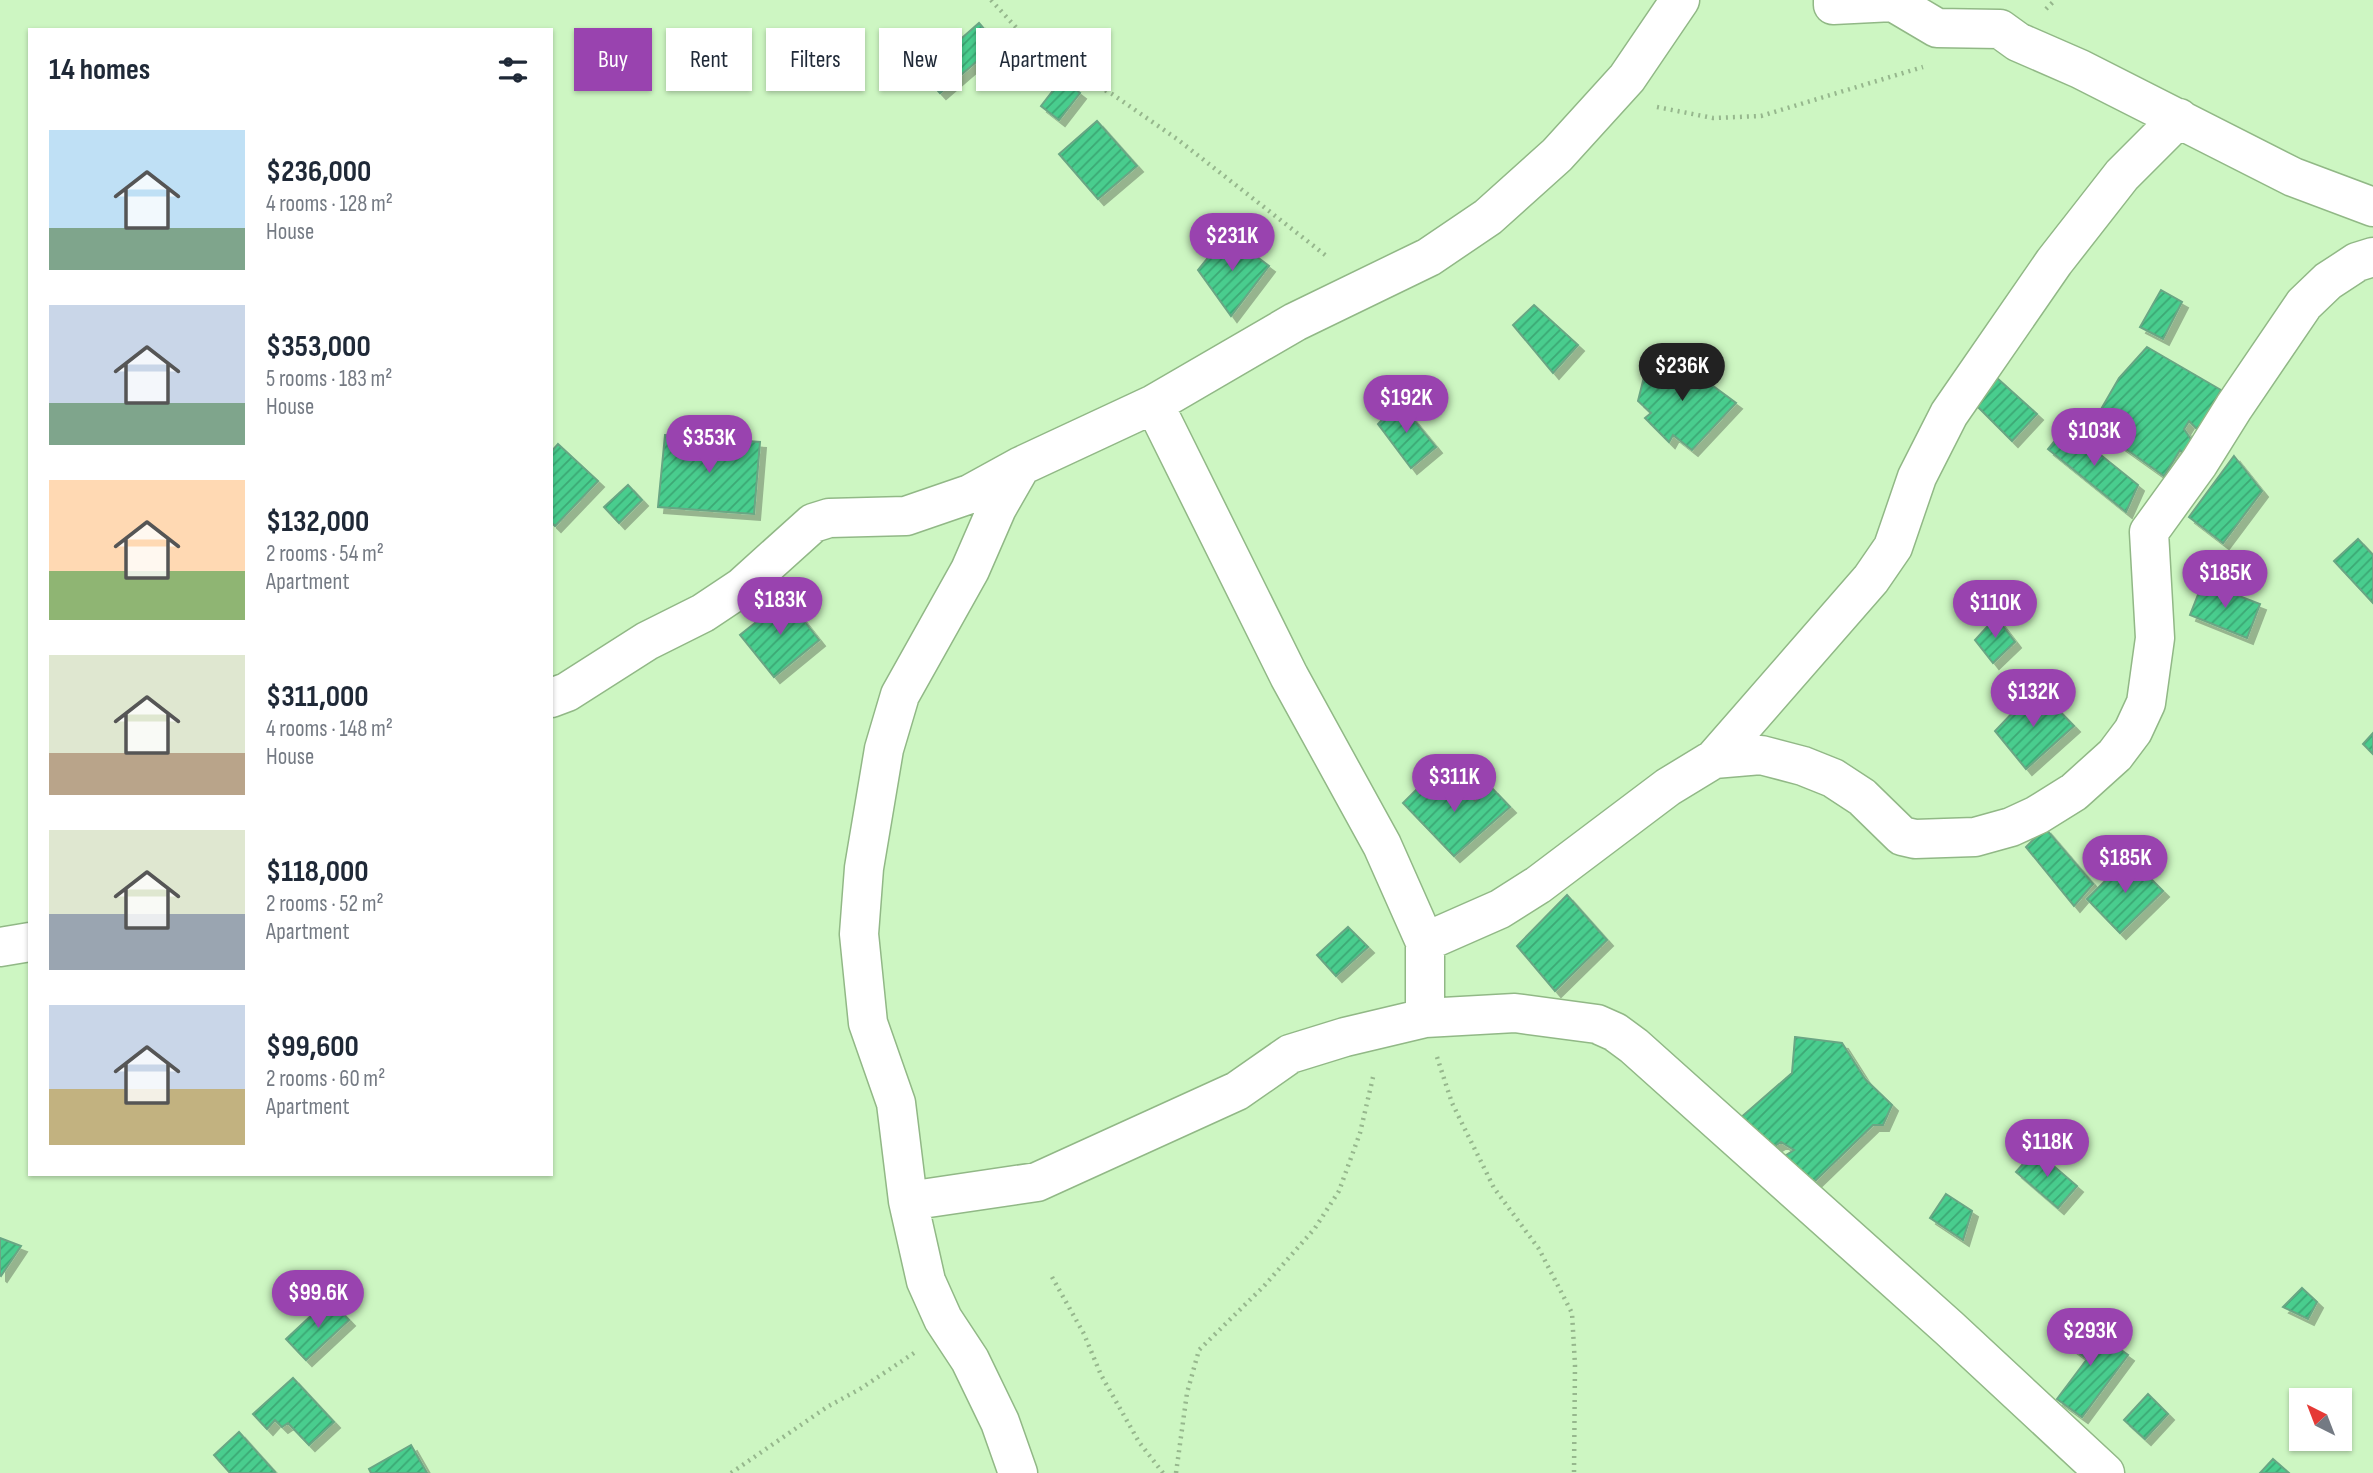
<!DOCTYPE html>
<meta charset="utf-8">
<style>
:root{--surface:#fff;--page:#f2f2f3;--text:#1f2937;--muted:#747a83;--accent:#9943af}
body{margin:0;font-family:"Sofia Sans Condensed",sans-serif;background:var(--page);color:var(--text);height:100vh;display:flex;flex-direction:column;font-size:26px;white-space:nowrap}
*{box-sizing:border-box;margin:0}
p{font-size:23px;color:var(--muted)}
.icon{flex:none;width:38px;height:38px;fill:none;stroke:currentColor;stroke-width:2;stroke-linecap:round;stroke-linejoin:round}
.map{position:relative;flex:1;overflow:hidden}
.sheet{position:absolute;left:28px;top:28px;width:525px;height:1148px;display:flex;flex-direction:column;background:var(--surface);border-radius:0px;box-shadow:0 2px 5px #0004}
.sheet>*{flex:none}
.guide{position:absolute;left:574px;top:28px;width:665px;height:63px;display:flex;gap:14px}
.needle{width:46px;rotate:318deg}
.buttons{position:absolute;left:2289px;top:1388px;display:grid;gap:14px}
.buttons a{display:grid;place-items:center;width:63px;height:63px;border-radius:0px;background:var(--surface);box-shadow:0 2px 5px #0004;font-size:35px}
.price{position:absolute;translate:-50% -60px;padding:0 16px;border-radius:24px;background:var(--accent);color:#fff;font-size:23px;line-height:46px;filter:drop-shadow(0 2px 4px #0008)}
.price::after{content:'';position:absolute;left:50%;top:42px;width:21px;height:16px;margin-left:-10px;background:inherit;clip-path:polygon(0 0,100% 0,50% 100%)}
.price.selected{background:#222;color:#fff}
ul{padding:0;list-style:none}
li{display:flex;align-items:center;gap:21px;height:175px;padding:0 21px}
li span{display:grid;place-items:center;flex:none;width:196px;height:140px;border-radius:0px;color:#555}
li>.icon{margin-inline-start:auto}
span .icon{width:84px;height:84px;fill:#fffc;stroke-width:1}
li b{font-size:30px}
h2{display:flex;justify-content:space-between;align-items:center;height:84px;padding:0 21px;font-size:30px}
.tag{padding:0 24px;border-radius:0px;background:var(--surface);box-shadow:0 2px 5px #0004;font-size:24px;line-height:63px}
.tag.selected{background:var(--accent);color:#fff}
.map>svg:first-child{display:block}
.building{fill:url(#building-hatch);stroke:#69a684;stroke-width:2;filter:url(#shadow)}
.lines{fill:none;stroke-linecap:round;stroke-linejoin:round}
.minor-casing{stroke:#91b886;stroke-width:41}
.path{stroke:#96b78d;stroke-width:4.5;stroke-dasharray:2 5;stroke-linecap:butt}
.minor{stroke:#fff;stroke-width:38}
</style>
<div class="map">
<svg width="2373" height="1473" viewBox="0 0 2373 1473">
<defs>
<pattern id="building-hatch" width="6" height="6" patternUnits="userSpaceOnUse" patternTransform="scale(1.75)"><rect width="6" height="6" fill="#48cd8e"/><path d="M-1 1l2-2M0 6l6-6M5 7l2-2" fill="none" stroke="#3ca874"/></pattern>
<filter id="shadow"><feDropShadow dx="6" dy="6" stdDeviation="0" flood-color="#0004"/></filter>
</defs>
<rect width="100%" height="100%" fill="#cdf6c2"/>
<!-- building -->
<path class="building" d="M979,23L997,44L940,93L922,73Z
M1062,79L1080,93L1059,120L1041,106Z
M1097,121L1137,166L1098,199L1059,154Z
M1227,234L1269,266L1231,316L1198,270Z
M2161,290L2182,302L2163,339L2140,327Z
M1534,305L1578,345L1553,373L1513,325Z
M2147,347L2221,390L2198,430L2189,421L2184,429L2192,441L2185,455L2180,450L2164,476L2119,444L2128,433L2100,411L2119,378Z
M1674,357L1736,403L1692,450L1673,435L1669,442L1645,418L1651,413L1638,401L1645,373L1657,361L1665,368Z
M1987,369L2037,414L2012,441L1964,393Z
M1399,402L1436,447L1411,468L1378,424Z
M2066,427L2138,485L2126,512L2048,449Z
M665,435L760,442L754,514L658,507Z
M558,444L598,481L555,526L551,522V452Z
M2234,456L2262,491L2223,543L2189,517Z
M628,485L642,500L619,523L604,507Z
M2358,539L2373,555V603L2334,561Z
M2203,582L2260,604L2247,638L2190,615Z
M786,598L819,640L774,677L740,635Z
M1996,617L2015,642L1993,663L1975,640Z
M2039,690L2074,726L2026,769L1995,731L2017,708Z
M2373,733V754L2363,744Z
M1432,774L1453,802L1466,792L1475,801L1492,788L1510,807L1454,856L1403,803Z
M2045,828L2093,884L2074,906L2026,847Z
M2129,857L2163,891L2120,933L2087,899Z
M1567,895L1607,940L1555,991L1517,946Z
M1348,927L1368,947L1336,976L1317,955Z
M1795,1037L1842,1043L1865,1079L1892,1105L1883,1125H1873L1813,1183L1780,1159L1794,1150L1781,1142L1767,1151L1739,1119L1792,1073Z
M2035,1150L2077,1186L2058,1208L2016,1172Z
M1946,1194L1972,1211L1963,1240L1930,1218Z
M0,1238L21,1246L1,1276L0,1275Z
M2302,1288L2317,1302L2308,1319L2283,1307Z
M329,1299L349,1320L306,1360L286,1339Z
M2086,1324L2128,1355L2082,1417L2057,1399L2087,1359L2061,1340Z
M293,1378L334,1422L309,1445L288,1423L282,1427L275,1420L267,1429L253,1414Z
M2148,1394L2168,1414L2145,1439L2124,1420Z
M239,1432L275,1472L273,1473H230L214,1455Z
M411,1445L427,1473H371L369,1469Z
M2273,1459L2289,1473H2260Z"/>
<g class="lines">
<defs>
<path id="minor" d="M1833,0V5L1893,2L1937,28L2000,29L2018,42L2080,69L2293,177L2373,207
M1154,404L1289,676L1382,845L1425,942V1018
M551,698L567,692L647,641L703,613L742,587L813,523L829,518L906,516L970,494L1021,466L1154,404L1295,322L1429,257L1488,217L1557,155L1627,78L1680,0
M1714,759L1871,579L1893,547L1917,477L1949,414L2054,262L2122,175L2179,118
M1425,942L1500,909L1538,885L1668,787L1714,759L1761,755L1803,766L1833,778L1862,797L1902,836L1915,839L1975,837L2011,827L2037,815L2074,792L2115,755L2133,731L2146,703L2155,638L2149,532L2199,463L2234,407L2304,304L2328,281L2357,262L2373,257
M0,947L30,942
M908,1201L1037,1182L1237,1091L1290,1054L1345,1037L1425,1018L1515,1013L1597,1024L1615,1032L1634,1046L1949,1328L2105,1473
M1018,1473L1000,1422L970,1360L943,1319L926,1281L908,1201L896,1103L868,1023L859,934L864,868L884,749L900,695L970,570L997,508L1021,466"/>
</defs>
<!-- minor casing -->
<use href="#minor" class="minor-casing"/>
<!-- path -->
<path class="path" d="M991,0L1023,35L1057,64L1112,94L1177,139L1329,258
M2046,9L2055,0
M1657,107L1713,118L1761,116L1923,67
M1437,1057L1452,1103L1494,1188L1539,1249L1572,1313L1575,1365L1574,1473
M1052,1277L1084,1334L1101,1375L1139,1442L1163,1473
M731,1473L827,1407L860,1389L914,1353
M1176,1473L1187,1393L1199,1350L1264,1286L1315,1228L1339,1191L1360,1133L1374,1073"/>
<!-- minor -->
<use href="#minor" class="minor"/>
</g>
</svg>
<div class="buttons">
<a><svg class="needle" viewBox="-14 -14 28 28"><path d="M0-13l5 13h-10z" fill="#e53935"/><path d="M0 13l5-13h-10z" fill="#747a83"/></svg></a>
</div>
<b class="price" style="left:1232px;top:273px">$231K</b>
<b class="price selected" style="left:1682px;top:403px">$236K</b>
<b class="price" style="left:1406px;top:435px">$192K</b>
<b class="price" style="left:2094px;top:468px">$103K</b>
<b class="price" style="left:709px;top:475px">$353K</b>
<b class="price" style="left:2225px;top:610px">$185K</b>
<b class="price" style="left:780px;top:637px">$183K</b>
<b class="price" style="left:1995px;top:640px">$110K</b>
<b class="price" style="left:2033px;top:729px">$132K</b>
<b class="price" style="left:1454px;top:814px">$311K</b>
<b class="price" style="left:2125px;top:895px">$185K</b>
<b class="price" style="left:2047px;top:1179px">$118K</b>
<b class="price" style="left:318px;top:1330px">$99.6K</b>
<b class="price" style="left:2090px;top:1368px">$293K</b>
<div class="guide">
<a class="tag selected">Buy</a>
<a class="tag">Rent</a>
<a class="tag">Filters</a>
<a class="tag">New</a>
<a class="tag">Apartment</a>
</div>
<section class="sheet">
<h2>14 homes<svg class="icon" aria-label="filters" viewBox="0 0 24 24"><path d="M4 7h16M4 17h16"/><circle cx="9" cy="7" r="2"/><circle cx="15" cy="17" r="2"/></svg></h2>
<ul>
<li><span style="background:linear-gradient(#bfe0f5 70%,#7fa58c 0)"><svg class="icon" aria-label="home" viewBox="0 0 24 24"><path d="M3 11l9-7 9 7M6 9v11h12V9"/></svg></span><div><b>$236,000</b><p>4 rooms · 128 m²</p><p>House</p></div></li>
<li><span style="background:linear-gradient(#c9d6e8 70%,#7fa58c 0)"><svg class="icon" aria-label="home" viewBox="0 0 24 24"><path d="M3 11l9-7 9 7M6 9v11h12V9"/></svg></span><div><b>$353,000</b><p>5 rooms · 183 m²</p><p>House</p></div></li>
<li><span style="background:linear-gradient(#ffd9b3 65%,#8fb573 0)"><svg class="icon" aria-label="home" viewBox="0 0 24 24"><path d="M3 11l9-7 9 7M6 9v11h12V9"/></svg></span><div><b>$132,000</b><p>2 rooms · 54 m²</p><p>Apartment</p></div></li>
<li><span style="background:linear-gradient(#dfe7d0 70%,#b9a48a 0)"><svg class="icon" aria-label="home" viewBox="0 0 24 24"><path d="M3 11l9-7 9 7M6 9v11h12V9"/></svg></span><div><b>$311,000</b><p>4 rooms · 148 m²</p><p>House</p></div></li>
<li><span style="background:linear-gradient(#dfe7d0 60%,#9aa5b1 0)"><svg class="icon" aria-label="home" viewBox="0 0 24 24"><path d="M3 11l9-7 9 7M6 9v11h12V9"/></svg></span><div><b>$118,000</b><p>2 rooms · 52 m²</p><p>Apartment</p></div></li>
<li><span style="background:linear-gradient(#c9d6e8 60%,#c2b280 0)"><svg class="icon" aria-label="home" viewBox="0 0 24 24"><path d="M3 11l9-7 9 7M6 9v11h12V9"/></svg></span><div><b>$99,600</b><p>2 rooms · 60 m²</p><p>Apartment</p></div></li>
</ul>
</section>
</div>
